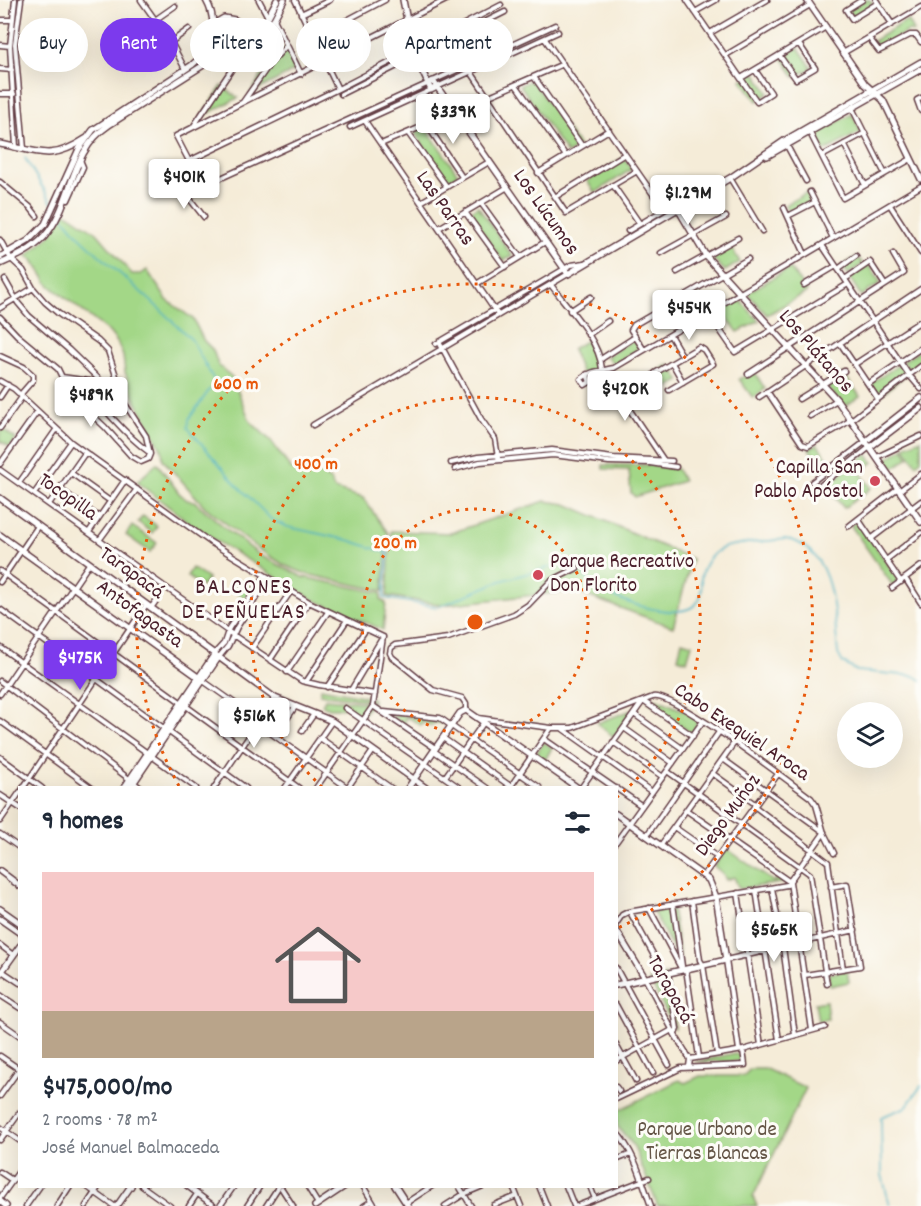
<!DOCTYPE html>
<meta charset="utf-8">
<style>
:root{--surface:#fff;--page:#f2f2f3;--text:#1f2937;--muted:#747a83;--line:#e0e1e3;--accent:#7c3aed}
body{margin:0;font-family:Dekko,sans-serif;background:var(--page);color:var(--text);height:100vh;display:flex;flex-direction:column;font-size:22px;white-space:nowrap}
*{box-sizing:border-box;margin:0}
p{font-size:20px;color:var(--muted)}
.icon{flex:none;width:33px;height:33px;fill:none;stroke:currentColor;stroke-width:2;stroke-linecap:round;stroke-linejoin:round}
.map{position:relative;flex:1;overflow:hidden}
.details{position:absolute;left:18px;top:786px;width:600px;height:402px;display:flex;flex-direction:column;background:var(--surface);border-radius:0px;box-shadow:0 6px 24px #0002}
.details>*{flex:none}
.top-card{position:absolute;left:18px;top:18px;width:600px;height:54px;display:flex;gap:12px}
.tools{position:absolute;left:837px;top:702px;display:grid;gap:12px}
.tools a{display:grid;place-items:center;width:66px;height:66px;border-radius:50%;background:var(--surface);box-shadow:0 6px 24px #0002;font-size:30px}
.price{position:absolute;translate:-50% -51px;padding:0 14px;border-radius:6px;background:#fff;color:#222;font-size:20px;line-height:39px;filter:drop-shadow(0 2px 3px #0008)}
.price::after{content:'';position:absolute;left:50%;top:36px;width:18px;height:14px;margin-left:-9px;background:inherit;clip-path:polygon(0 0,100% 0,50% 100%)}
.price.selected{background:var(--accent);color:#fff}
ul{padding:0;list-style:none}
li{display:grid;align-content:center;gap:12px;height:318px;padding:0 24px}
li+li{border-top:2px solid var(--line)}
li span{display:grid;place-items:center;height:186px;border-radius:0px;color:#555}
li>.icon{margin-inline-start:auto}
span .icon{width:108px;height:108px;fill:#fffc;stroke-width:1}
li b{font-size:26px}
h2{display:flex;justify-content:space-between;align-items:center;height:72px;padding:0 24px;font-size:26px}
.pill{padding:0 21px;border-radius:27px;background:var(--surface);box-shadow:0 6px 24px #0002;font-size:21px;line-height:54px}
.pill.selected{background:var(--accent);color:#fff}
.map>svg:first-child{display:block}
.green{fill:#a3d787;stroke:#767b59;stroke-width:1.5}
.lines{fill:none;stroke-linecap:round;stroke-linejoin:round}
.stream{stroke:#45afc3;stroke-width:1.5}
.street-casing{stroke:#643e45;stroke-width:7}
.secondary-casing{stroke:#643e45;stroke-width:8}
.primary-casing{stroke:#643e45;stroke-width:8}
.street{stroke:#fff;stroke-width:4}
.secondary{stroke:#fff;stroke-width:5}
.primary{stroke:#fff;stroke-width:5}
.ring{fill:none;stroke:#e8590c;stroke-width:3;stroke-dasharray:3 6}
.poi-dot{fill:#d1495b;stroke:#fdfcf7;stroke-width:2}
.labels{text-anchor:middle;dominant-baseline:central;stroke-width:6;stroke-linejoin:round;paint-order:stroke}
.street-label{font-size:21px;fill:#4a1f2b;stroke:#fdfcf7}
.poi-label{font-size:21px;fill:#4a1f2b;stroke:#fdfcf7;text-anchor:end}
.park-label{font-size:21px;fill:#655647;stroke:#fdfcf7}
.neighbourhood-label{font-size:22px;letter-spacing:1.5px;fill:#4a1f2b;stroke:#fdfcf7}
.centre{fill:#e8590c;stroke:#fdfcf7;stroke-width:3}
.ring-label{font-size:18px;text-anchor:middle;font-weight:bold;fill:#e8590c;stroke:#fdfcf7;stroke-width:6;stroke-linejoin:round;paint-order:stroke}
</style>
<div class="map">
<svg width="921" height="1206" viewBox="0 0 921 1206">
<rect width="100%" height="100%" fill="#fdfcf7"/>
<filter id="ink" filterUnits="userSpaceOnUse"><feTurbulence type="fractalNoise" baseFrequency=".0167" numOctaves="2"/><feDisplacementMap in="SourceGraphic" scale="12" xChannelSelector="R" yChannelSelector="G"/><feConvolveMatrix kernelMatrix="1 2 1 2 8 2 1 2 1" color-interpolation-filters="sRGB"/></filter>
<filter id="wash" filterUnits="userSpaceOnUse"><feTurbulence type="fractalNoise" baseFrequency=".008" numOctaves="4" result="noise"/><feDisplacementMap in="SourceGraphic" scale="24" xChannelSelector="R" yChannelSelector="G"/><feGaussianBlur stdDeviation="1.35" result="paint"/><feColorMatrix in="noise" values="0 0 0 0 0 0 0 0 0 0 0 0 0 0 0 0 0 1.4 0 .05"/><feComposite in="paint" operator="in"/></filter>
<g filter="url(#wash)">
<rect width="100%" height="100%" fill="#f5ecd8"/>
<!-- green -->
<path class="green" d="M865,0H870L873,4L853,17L849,10Z
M907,20L914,32L908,31L879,48L873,41Z
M244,44L243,50L233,65L222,58Z
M285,47L297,69L250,94L269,63Z
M798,47L812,68L795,77L781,56Z
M755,72L769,93L757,101L741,80Z
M532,80L579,146L567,154L520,85Z
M222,86L238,98L201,117Z
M852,114L861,132L823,152L814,135Z
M425,127L458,174L447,181L414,132Z
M624,157L632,169L595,193L587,181Z
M808,192L813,201L790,213L785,205Z
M478,206L512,256L503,261L469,212Z
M64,211L97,233L132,274H141L147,270L167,300L193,319L204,341L213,350L218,365L232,377L250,421L271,441L291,469L303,472L310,470L322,474L331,481L334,489L363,498L388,533L383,591L306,574L284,565L257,548L205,507L163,460L162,450L136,402L125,372L123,356L117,342L109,332L49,285L33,260L27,256L50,236Z
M729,244L740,262L725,271L710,256Z
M857,256L863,264L848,274L842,266Z
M869,265L881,283L861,296L849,277Z
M790,268L807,292L767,315L747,293Z
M697,291L707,308L694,316L684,299Z
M739,299L759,321L738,332L720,310Z
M634,339L639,348L615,364L606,357Z
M587,340L594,351L598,368L582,374L572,349Z
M921,350V363L910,371L903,361Z
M669,364L680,381L667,388L656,372Z
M900,364L907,374L881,395L877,394L872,386L873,382Z
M754,371L765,389L753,398L739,379Z
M843,373L860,396L844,407L825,384Z
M1,428L16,439L10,447L0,441Z
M921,439V460L916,464L904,446Z
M817,444L833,465L825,470L809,449Z
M903,448L909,457L892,469L886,460Z
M867,454L873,462L860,472L871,488L844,508L825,486Z
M157,463L179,493L187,500L194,501L229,531L261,556L303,577L381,593V600L386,603L383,630L312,599L200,531L137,482Z
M603,465H648L677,469L683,481L635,497L631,493L629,470L603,469Z
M545,501L566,504L692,559L673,627L573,591L443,605L387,596L391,531L451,533Z
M143,516L157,526L152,533L138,522Z
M858,520L899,581L893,586L851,526Z
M132,526L157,543L150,552L126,535Z
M192,568L208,579L202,587L187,576Z
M242,581L252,587L245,598L234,590Z
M682,641L692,644L687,661L678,658Z
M321,688L372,698L373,701L320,694Z
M325,699L372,703L362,716L345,705L342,708H330L322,705Z
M657,699L687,712L698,721L692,734L648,701Z
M632,710L614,737L597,723Z
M389,714L440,719L445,723H434L431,726L423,722L420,725L411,719L405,718L404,725Z
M544,742L552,748L545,760L536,754Z
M727,849L774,882L779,876L787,882L739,889L734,877L726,880L723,874L714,866Z
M672,908L681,963L653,912Z
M847,970L849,982L830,986L828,974Z
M666,975L675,1027V1029L649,979Z
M826,1001L828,1019L818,1021L815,1003Z
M732,1054L740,1055L743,1061L695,1062Z
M750,1069H766L806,1088L753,1197L757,1206H658L633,1145L617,1126V1111L679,1080L685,1083L700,1076H744Z"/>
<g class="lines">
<!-- stream -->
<path class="stream" d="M25,158L52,203
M61,214L79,236L99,255L151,301L191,339L215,382L213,384
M210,389L189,419L188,428L236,484L272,520L288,527L348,540L388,553L384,598L438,607L500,581L547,568L571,565C583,573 594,586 607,593C626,604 695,627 701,594C702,590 701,584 701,580C702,566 710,554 723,548C732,543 774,541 786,539C835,548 834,615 838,654L843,663L857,671L915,676L921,680
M890,1206L882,1175L881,1117L906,1107L921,1086"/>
</g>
</g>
<g filter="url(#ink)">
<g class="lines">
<defs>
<path id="street" d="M15,0L10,46L16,147
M21,0L15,44L24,149
M141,0L171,42L185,69
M259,0L268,17
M295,0L338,89
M446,0L176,136L189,161L338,89L501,5
M687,0L757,102L771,93L755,70
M862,0L846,10L852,19L878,3
M876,0L892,24
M695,12L716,0
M301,14L330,0
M274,19L301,74
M0,20H13
M155,20L175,6
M710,33L767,0
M313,38L385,0
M869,38L879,51L910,35H916L921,42
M545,39L664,210
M171,42L189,29
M0,45L10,46
M843,53L921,7
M726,55L810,5
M779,55L796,79L815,68L799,44
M0,69L12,70
M471,72L566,213L637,171
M534,77L582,146
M741,78L826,27
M433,81L555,25
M516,85L566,156
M437,87L558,32
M0,94H14
M341,94L505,12
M487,97L563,64
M921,98L917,100L921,111
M243,102L269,65L287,45
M852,108L885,174
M365,121L498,315
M427,125L462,177
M193,127L246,48L248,37
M350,127L431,90
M408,133L447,187
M810,133L843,198L911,159
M381,144L454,113
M786,144L806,181
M844,144L865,185
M822,156L865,133
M538,173L609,130
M730,178L762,231
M0,182L30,207L37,216
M613,185L640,224
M182,189L204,217
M810,192L833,238
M186,194L427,84
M555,197L625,154
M68,200L83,167L80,160
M421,202L489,162
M481,203L520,257
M890,205L921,253
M784,208L805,254
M465,212L505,267
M788,216L815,202
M439,228L506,188
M628,231L679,201
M0,240L11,259L23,270L33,288L45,302L59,314L98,341L108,351L125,404L146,436L150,454L148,459L141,462L131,456L105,427L70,394L58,369L17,335L0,317
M822,245L909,375L921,389
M661,253L726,217
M838,269L856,256
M677,272L738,238
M845,279L870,262L885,285
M5,280L18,303L29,316L69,350L103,383
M478,283L545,242
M551,285C569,309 599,339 602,369L665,462
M804,285L836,266
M0,308L33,288
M570,311L591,297
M708,313L735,352L848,284
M588,335L608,321
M670,335L683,357
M439,342L481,419L495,439L498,457
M840,343L878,399
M436,344L571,265L585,263
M644,350L631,330L634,325L748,259
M0,356L24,367L33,375V380L20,395
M601,359L635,337
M672,363L683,382
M855,364L921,321
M655,373L699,347L704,350L713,364L669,390
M587,374L590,382L585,385L581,379C591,370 602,371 614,368L921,186
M748,374L904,273L893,254
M62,377L103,383L113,387L123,401
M0,381L14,389L71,442L210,542L309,602L383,637
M87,381C92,400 132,440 149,452
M868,384L921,348
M767,391L802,444L808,446L851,420L921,366
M0,397L8,385
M759,397L921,289
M799,399L844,371
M810,416L837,400
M313,425L568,274
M0,428L22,397
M877,457L921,436
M451,463L478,457L552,450L613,458L672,461
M0,464L37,412
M455,469L480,462L553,455L609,462L650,463L676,467
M0,470L233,635L302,681L319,685L375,694
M71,473L110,501
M812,482L866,441
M19,483L56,430
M821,485L870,447
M60,489L99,517
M899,491L921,474
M34,494L71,442
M49,504L85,453
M858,519L901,582
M849,526L898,488
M89,532L125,480
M100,539L137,489
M871,539L921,501
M886,560L921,533
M0,571L299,788
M905,578L921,603
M0,582L38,526
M892,588L921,566
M151,608L158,598
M0,609L246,788
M0,647L196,788
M252,648L291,591
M214,654L224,643L229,628L265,576
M219,657L228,646L237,627L269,578
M270,660L309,602
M287,672L328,612
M202,680L260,721
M0,681L141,788
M306,682L347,620
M327,687L366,629
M351,690L381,640
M0,694L89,564
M373,706L435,748
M345,708L460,788
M466,710V704L462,698L433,690L392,657L390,653L391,648L395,645L448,638L514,614L528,605L551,581L577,568
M384,712L440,718L539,787
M634,714L683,749
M478,718L551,728H572L653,697C673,692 788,781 811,798L816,805L824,833L834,853
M286,720L295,707
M0,721L92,788
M258,724L348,788
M624,728L673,763
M563,729L652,792
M302,731L314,714
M320,738L391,788
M443,738L513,788
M544,739L615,788
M613,742L663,777
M434,751L487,788
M0,757L42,788
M723,759L824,832
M667,771L810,874L827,984
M712,773L755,804
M445,777L484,722
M511,786L551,728
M348,787L373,751
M23,788L146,605
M214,788L275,698
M285,788L332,721
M316,788L373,706L383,637
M581,788L643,701L693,736
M616,788L642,806
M0,795L20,808
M754,806L828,862L843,969
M686,810L790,882L812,1030
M0,821L20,792
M674,827L717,857
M0,834L20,848
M647,835L719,732
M616,842L703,721
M661,845L734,743
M704,875L778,774
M772,888L783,947L795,1035
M756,890L779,1040
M738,893L761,1045
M692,901L700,960L703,965L717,1054
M673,904L682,966
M649,908L682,970
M630,912L664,974
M616,924L622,915L628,912L787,885L824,833
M0,945L13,955
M616,968L669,1065
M686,969L699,1057
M2,971L20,983
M668,973L677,1029L675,1034
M805,975L860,966L847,884L831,887
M645,978L675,1035L690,1059L689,1067
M0,995L20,1008
M616,1005L653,1073
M0,1022L20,1036
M616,1045L636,1081
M739,1050L726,960L855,930
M0,1056L19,1069
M690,1059L743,1050L825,1027
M616,1061L672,1030
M616,1087L619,1091
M0,1096L20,1068
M616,1099L681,1068L745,1065L743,1050
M0,1127L20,1141
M616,1132C635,1152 642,1181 651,1206
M0,1140L20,1112
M616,1160L631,1154
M0,1172L12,1180
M86,1186L114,1206
M142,1186L170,1206
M187,1186L214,1206
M307,1186L318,1204
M363,1186L375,1206
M459,1186L471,1206
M513,1186L521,1206
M539,1186L547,1206
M566,1186L574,1206
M590,1186L595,1199
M282,1189L293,1206
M0,1198L20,1170
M406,1203L432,1186
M494,1205L517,1196
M26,1206L40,1186
M57,1206L70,1186
M86,1206L99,1186
M189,1206L197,1194
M220,1206L234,1186
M247,1206L260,1186
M266,1206L279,1186
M364,1206L372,1201
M445,1206L464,1194L483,1186
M577,1206L649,1178"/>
<path id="secondary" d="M403,0L413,51L431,90L437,87
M807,0L865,84L883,100L921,179
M262,28L274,19L284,0
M427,84L433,81L568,274L730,178L784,141L921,62
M0,144C36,150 49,163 85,139
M767,156L921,69
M678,209L706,256L837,400L921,522
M866,441L921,398
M870,447L921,408
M0,498L275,698L332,721L426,788
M0,535L198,677
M124,788L214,655
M130,788L218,658
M408,788L460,713L466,710L578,788
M616,814L709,880L716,897L726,960L616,985
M0,871L20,886
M0,909L20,923
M0,919L20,933
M616,930L645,978
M0,974L20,946
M395,1186L408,1206
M0,1201L6,1206
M117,1206L131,1186
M315,1206L345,1186"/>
<path id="primary" d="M213,28L217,22L224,18L235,20L241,28L240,41
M213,34L219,43L231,47
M0,257L28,241L45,224L79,149L93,130L192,65C213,49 219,23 206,0
M0,264C16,257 32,250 44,237C74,203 68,152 109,125L262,28L277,0"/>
</defs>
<!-- street casing -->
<use href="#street" class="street-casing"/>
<!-- secondary casing -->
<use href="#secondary" class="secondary-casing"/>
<!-- primary casing -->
<use href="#primary" class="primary-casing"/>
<!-- street -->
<use href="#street" class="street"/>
<!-- secondary -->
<use href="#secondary" class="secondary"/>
<!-- primary -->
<use href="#primary" class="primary"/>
</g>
</g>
<!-- distance rings -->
<g class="ring">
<circle cx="475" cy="622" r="113"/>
<path d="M322 787A225 225 0 1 1 617 797"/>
<path d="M179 786A338 338 0 1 1 618 928"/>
</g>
<!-- markers -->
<g class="poi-dot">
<circle cx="875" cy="481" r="6"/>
<circle cx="538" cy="575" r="6"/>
</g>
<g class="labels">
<!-- street labels -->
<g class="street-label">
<text transform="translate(444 209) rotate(55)">Las Parras</text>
<text transform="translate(545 213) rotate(55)">Los Lúcumos</text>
<text transform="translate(815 352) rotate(49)">Los Plátanos</text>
<text transform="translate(67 498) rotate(35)">Tocopilla</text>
<text transform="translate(131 574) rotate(36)">Tarapacá</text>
<text transform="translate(139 615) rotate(36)">Antofagasta</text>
<text transform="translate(741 733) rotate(34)">Cabo Exequiel Aroca</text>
<text transform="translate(729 816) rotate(-54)">Diego Muñoz</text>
<text transform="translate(669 990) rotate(61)">Tarapacá</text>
</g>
<!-- poi labels -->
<g class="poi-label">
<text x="863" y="469">Capilla San<tspan x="863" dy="24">Pablo Apóstol</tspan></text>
<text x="550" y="563" text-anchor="start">Parque Recreativo<tspan x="550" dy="24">Don Florito</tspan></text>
</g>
<!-- park labels -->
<g class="park-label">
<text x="707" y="1131">Parque Urbano de<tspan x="707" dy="24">Tierras Blancas</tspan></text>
</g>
<!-- neighbourhood labels -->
<g class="neighbourhood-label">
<text x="244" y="588">BALCONES<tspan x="244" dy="25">DE PEÑUELAS</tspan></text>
</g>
</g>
<circle cx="475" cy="622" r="9" class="centre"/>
<g class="ring-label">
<text x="236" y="389">600 m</text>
<text x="316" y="469">400 m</text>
<text x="395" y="548">200 m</text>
</g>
</svg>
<div class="tools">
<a><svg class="icon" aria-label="layers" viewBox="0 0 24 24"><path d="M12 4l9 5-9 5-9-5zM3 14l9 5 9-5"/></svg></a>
</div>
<b class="price" style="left:453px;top:145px">$339K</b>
<b class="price" style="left:184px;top:210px">$401K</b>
<b class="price" style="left:688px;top:226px">$1.29M</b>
<b class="price" style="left:689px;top:341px">$454K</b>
<b class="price" style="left:625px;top:422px">$420K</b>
<b class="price" style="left:91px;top:428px">$489K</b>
<b class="price selected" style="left:80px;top:691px">$475K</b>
<b class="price" style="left:254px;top:749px">$516K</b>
<b class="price" style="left:774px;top:963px">$565K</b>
<div class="top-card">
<a class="pill">Buy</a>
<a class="pill selected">Rent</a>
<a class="pill">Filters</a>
<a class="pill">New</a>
<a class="pill">Apartment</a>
</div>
<section class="details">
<h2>9 homes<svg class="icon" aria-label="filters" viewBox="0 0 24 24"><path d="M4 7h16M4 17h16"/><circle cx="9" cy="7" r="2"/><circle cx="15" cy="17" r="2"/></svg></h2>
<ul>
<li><span style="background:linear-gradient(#f6c9c9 75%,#b9a48a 0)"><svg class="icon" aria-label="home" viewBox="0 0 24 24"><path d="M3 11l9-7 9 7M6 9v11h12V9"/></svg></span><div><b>$475,000/mo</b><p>2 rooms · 78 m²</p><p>José Manuel Balmaceda</p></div></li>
</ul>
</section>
</div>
